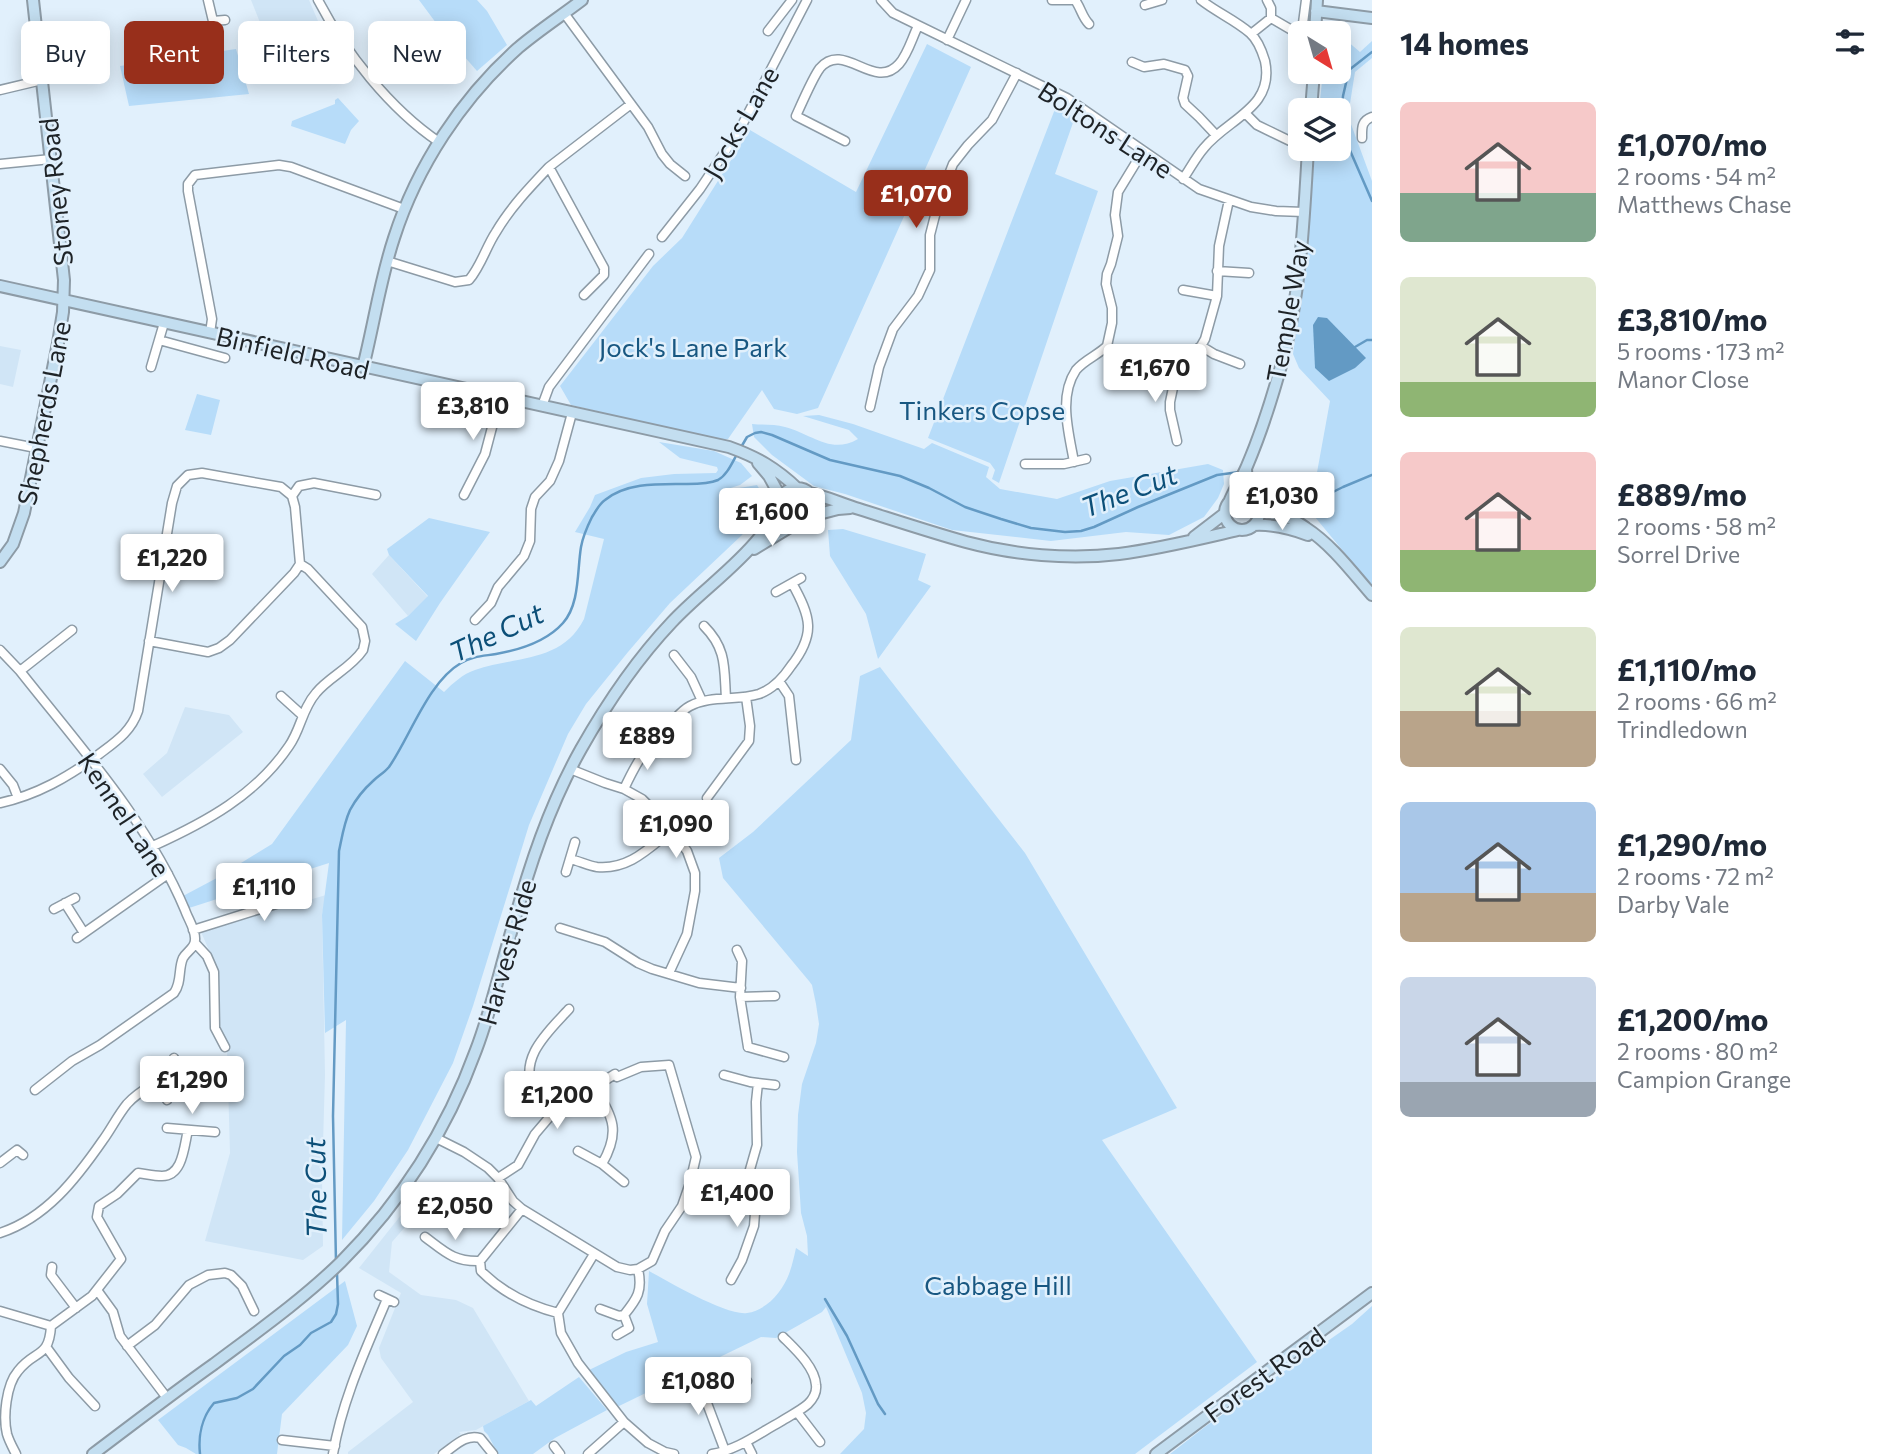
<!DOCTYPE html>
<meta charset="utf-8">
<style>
:root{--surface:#fff;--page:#f6f6f7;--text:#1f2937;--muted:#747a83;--accent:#982f1b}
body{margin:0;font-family:Commissioner,sans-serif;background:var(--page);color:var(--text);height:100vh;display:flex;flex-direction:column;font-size:26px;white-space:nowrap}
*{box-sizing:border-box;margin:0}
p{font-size:23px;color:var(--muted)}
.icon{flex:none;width:38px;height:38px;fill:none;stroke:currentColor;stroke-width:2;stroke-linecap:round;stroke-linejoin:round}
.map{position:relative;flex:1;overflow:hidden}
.details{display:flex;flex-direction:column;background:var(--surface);width:525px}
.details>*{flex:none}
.hud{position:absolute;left:21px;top:21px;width:665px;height:63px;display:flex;gap:14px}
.needle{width:46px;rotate:143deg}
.buttons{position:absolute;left:1288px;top:21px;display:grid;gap:14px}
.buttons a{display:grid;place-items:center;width:63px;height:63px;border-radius:10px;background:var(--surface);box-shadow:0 4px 18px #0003;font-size:35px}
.price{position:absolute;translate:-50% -60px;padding:0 16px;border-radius:7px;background:#fff;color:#222;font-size:23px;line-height:46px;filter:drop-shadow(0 2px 4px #0008)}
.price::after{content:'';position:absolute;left:50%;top:42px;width:21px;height:16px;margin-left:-10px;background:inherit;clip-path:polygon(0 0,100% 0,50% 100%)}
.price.current{background:var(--accent);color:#fff}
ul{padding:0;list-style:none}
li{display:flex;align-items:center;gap:21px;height:175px;padding:0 28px}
li span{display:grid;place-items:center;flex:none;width:196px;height:140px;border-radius:10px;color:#555}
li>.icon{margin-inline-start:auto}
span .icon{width:84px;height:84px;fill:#fffc;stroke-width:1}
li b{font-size:30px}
h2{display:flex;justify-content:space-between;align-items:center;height:84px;padding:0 28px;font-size:30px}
.pill{padding:0 24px;border-radius:10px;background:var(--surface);box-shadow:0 4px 18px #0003;font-size:24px;line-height:63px}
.pill.current{background:var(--accent);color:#fff}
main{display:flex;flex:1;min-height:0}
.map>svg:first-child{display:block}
.built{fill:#d0e5f6}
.green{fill:#b7dcf9}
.water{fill:#639ac4}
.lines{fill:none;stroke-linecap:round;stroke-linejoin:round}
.stream{stroke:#639ac4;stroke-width:2.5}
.street-casing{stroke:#8d9ba6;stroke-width:11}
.secondary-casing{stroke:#8d9ba6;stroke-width:14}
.street{stroke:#fff;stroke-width:8}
.secondary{stroke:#c3def0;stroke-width:10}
.labels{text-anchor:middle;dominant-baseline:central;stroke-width:5;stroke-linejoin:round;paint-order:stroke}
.street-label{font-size:26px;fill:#1e2327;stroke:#e1f0fc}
.park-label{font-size:26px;fill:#185781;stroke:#e1f0fc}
.water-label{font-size:28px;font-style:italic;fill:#0c4f78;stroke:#e1f0fc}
</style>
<main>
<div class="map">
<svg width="1372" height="1454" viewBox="0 0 1372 1454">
<rect width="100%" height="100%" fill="#e1f0fc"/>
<!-- built -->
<path class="built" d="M251,0H309L321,28L269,45Z
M0,346L21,350L13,387L0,384Z
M389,555L428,597L408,616L372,574Z
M185,707L229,715L243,732L162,797L143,774L167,753Z
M326,895L322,915L325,1075L322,1179L323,1246L303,1260L205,1241L230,1153L227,1048L219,1030V973L201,932Z
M413,1200L420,1206L419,1211L392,1242L389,1272L421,1295L456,1300L473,1308L529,1401L476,1430L459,1432L461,1434L434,1454H348V1452L413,1402L381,1358L379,1348L401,1293L359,1268Z"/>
<!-- green -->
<path class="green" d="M419,0H477L487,11L507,45L477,71L442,31Z
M1339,34L1360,52L1372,41V58L1355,72L1348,116L1372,181V586L1310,511L1330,401L1299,368L1293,354L1307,250L1315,149H1339V110H1319L1323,72H1339Z
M927,44L971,67L818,408L797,414L774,409L762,390L728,439L719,440L571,405L560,386L653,266L682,238L750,130L856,192Z
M236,49L249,94L129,106L120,66Z
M338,98L359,121L351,130L345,144L291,126L292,121L335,104V100Z
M1055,109L1075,117L1055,174L1098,191L999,483L992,479L995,470L990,463L928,438Z
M197,394L220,400L211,435L185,430Z
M819,415L853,424L924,449L932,443L989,467L986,477L1000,489L1057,499L1110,481L1208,464L1223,470L1224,484L1218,498L1204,517L1169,535L1126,532L1051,541L952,530L845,494L814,486L772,455L754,437L752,424C763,425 775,424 785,427C812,434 831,455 858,439L849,430L803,416Z
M659,442L714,451L741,463L752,476L740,485L721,491L757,485L762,493L756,517L742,535L670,603L628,652L586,704L568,734L529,825L473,1006L453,1063L408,1150L374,1201L342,1240L346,1020L325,1033L322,915L329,863L189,908L183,896L215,879L272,844L405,661L444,692C453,683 463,674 475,670C515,656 562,663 584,619L604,539L575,532L590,507L595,495L641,478L674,474L716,473L718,470L717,467L680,458Z
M784 505a13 13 0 1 1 26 0a13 13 0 1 1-26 0Z
M429,518L490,532L440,603L416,641L395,624L408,616L428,596L389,555L387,549Z
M843,529L926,554L918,580L931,586L878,659L866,614L830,556L828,530Z
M880,667L1025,853L1177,1108L1102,1140L1257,1362L1135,1454H840L864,1429L866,1413L862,1393L826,1307L822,1312L776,1338L761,1337L617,1407L587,1371L626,1352L658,1342L647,1304L649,1271C669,1282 727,1316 747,1313C767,1310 782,1292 789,1274C792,1266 794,1257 796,1248L808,1256L807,1236L801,1213L797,1152L798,1115L802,1084L816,1043L819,1024L816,1004L812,985L809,981L723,878L719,858L753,832L851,740L860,676Z
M345,1281L357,1326L348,1345L282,1414L277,1454H196L186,1448L178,1445L158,1420Z
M1372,1306V1454H1170L1206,1426L1352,1324Z
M579,1377L607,1410L555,1438L533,1454H498L488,1435L484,1431L483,1426L531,1400L536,1406Z"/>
<!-- water -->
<path class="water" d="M1318,317L1327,318L1366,358L1355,368L1329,381L1315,368L1313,325Z"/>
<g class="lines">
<!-- stream -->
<path class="stream" d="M1372,52L1349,70L1343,96L1341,120L1345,139L1372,201
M1355,347L1367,340H1372
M740,449L747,437L755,433L761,432L772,435L830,460L900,476L929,488L965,507L1001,519L1031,528L1065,532L1081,531L1094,527L1138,507L1217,475L1239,472
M1249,473L1266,475L1318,496L1329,494L1343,487L1372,475
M336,1262L333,1116L339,851C342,837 344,823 350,810C356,799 364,789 373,781C378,776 384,773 389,767C410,737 428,682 461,663C472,656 484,656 496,654C519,650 547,641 563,623C580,604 577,571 581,547C583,536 587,527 592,517C596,511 599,504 605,500C627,482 660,484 687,484C697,484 709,484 718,480C727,475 732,463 737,454
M825,1299L847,1336L878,1404L885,1414
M200,1454C198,1436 202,1417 214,1403L237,1398L253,1389L284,1356L300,1345L311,1333L331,1322L336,1314L338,1304L337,1273"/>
<defs>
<path id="street" d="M208,0L213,21L225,20
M318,0C345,52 390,109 439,142
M881,0L893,13L1067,98L1199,189L1251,207L1276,211L1304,212
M1052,0H1073
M1075,0C1081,8 1082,17 1089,24
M1267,0L1271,8V18
M1145,5L1162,0
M564,13L648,127L662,154L670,164L685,176
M768,31L792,0
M1251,34L1271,18L1295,32L1302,31L1306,0
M947,40L966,0
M1132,62L1144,67L1164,64L1185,70L1188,76L1183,98L1185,104L1199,117L1216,135
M0,90L42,80
M1245,113L1257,125L1290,141
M1362,138C1362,128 1361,121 1372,117
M845,141L796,116C801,105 813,77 820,68C844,40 874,92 899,64C908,54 912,38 918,26
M0,164L51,159
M549,167L604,268V275L584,295
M1183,179C1190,169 1196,157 1204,148C1227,119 1275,108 1265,61C1262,51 1258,40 1250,33C1235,20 1216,12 1201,0
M940,198L960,205
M662,237L700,189L740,129L807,0
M387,261L455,282L469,280C481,266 486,247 496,232C510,208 530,187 549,167L631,104
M1217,271L1249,273
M1183,290L1217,296
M210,333L212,319L188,191V184L195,175L279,165L291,167L404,209
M159,340L225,358
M1201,346L1214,354L1240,364
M1122,355L1135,363
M1171,361L1174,383L1170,402V410L1177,441
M1154,364L1171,361L1192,353L1201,346L1205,339L1217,296L1219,246L1229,200
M151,367L164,323
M542,406L549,387L649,254
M870,407L879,367L893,329L918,296L930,270V235L939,200L953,164L968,145L992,120L1017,73
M0,441L36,448
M1074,462C1069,433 1058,397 1076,370C1084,360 1098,355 1107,346L1112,323V308L1106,284L1107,274L1111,264L1118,236L1115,215L1118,192L1143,151
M1025,464H1064L1086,459
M464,495L485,454L500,397
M292,496L299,486L314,483L376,495
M776,592L801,578
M475,620L491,603L498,587L524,556L530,541L531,509L535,497L550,481L559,461L572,413
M704,626C727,649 724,668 726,698
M149,641L208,652L219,648L230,640L294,573L300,564L295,507L292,496
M0,650L20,671C80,747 147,820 185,910C188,919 196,930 195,940C195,948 187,951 183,958C178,969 182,982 174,993L100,1045L72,1061L35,1090
M674,655L691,677L702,701
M20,671L72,630
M779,681L789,696L796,760
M281,696L302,715
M0,769L13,785L18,798
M570,769L605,783L624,789L642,799L664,821L687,851L695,873V891L687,934L669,973
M624,789C638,759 646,747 670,724C676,718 682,710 690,706C711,695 736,701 759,694C773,689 783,678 791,666C816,634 811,617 792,583
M707,798L749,741L750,726L746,697
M0,803C37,795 68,777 98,755C115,742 131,732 138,711L172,503L177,486L188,475L202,473L281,487L292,496
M153,846C206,822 256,795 289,746C301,729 302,709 316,693C329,677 351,668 363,650L365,641L362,627L308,569L300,564
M570,859C579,861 589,866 597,867C629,870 649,848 672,830
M566,872L575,842
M65,903L84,933
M54,909L75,898
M560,928L605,942L638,963L652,969L699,983L741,988
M193,930L292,899L289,884
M77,938L168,874
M195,943L207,956L214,972L215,1028L225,1047
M737,950L742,961L740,997L748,1047
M740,997L775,996
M748,1047L784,1057
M724,1075L750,1082L775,1085
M157,1081L167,1100
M595,1089C614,1117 620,1133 602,1164
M552,1114C547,1108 540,1101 535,1093C516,1059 549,1031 569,1009
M167,1128L215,1132
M436,1138L464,1152L488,1168L498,1178L513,1201L522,1209L617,1267L630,1270L638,1269L652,1261L665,1231L682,1206L690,1183L696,1157L669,1065L641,1067L617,1077L615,1074L552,1114L535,1134L518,1165L498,1178
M578,1151L602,1164L624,1182
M0,1163L17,1150L23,1155
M690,1183L747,1180L757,1145L756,1102L758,1083
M522,1209L480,1261L481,1271C502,1292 530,1306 558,1313
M0,1233C46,1218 76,1179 103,1140C111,1129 118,1115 127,1104C141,1088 160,1082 175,1069L177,1065L174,1058
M425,1237C445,1252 454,1262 480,1261
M594,1254L558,1313L561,1333L578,1363L624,1422L648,1443L665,1452L674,1454
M52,1267L51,1275L76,1308
M731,1280L742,1260L754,1226L755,1213L747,1180
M97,1290L113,1312L120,1336L167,1398
M379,1295L394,1302
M600,1309L619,1316L624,1315
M0,1311L51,1326L92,1296L121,1259L97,1217L99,1206L117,1194L138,1173C146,1174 154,1176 162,1176C183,1176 184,1146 188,1130
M624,1315C637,1299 643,1291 638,1269
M617,1335L629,1328L624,1315
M127,1346L155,1325L189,1285L208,1275L225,1273L231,1275L242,1286L254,1311
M47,1348L69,1378L95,1406
M696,1374L725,1451
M705,1397L747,1381
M797,1412L820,1442
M282,1440L335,1446
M746,1442L752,1454
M554,1446L560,1454
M16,1454C13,1448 9,1441 7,1434C3,1417 6,1385 18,1371C35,1349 49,1359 51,1326
M333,1454C342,1400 366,1349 387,1299
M443,1454C455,1446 465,1434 480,1438L493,1454
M588,1454L624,1422
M712,1454C737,1450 758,1434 780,1422C789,1416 800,1411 808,1404C813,1399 817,1393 816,1385C815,1367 795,1349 783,1337"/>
<path id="secondary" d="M1316,11L1372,18
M1315,33L1317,0
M1311,110L1314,72
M0,286L729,447C757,457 776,468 798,489
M363,367C374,324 380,280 394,238C417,166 462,98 518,48C538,31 561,16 582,0
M758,463L769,476L781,498
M1246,469L1247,485L1252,499
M779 506a18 18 0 1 1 36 0a18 18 0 1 1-36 0Z
M808,493C826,496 842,504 859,509C894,520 930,532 966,542C1014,555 1069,560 1119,554C1159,549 1199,539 1238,530
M1225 513a17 17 0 1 1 34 0a17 17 0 1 1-34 0Z
M1230,500C1235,488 1242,478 1247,466C1262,431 1274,392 1284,355C1301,289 1304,216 1308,149
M1256,503C1273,510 1291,517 1306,528C1332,545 1352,572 1372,595
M811,516L838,509L850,508
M1254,525C1274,524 1290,528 1308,535
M1194,537L1224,514
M754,549L795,524
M0,562L13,544L24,513L58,343L63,312L64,280L33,0
M93,1454C133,1424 173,1393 214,1364C258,1331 302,1300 341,1262C401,1202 447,1130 476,1050C491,1011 500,969 512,929C529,867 549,806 581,749C607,703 636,660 672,622C699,593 734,569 759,538C766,529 773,518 779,508
M1156,1454L1372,1293"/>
</defs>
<!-- street casing -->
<use href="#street" class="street-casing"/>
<!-- secondary casing -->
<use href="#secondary" class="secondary-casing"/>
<!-- street -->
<use href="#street" class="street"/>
<!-- secondary -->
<use href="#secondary" class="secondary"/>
</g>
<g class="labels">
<!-- street labels -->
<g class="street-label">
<text transform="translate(740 122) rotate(-60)">Jocks Lane</text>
<text transform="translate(1106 129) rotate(33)">Boltons Lane</text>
<text transform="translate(55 192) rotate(-96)">Stoney Road</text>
<text transform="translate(1287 311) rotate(-80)">Temple Way</text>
<text transform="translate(293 352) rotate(13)">Binfield Road</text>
<text transform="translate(43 413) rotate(-79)">Shepherds Lane</text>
<text transform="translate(125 814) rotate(56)">Kennel Lane</text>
<text transform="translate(506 952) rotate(-74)">Harvest Ride</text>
<text transform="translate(1264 1374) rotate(-36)">Forest Road</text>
</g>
<!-- park labels -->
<g class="park-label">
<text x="693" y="346">Jock's Lane Park</text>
<text x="982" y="409">Tinkers Copse</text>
<text x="998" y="1284">Cabbage Hill</text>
</g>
<!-- water labels -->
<g class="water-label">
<text transform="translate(1129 490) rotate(-21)">The Cut</text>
<text transform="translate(496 632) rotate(-25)">The Cut</text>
<text transform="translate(315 1188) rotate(-91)">The Cut</text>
</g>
</g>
</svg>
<div class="buttons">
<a><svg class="needle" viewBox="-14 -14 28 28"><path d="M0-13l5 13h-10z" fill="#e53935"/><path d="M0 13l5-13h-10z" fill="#747a83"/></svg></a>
<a><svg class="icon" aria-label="layers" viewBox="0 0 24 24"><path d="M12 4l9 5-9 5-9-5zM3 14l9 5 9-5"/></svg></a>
</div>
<b class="price current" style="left:916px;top:230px">£1,070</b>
<b class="price" style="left:1155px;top:404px">£1,670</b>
<b class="price" style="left:473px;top:442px">£3,810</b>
<b class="price" style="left:1282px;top:532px">£1,030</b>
<b class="price" style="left:772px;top:548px">£1,600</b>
<b class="price" style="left:172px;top:594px">£1,220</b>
<b class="price" style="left:647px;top:772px">£889</b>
<b class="price" style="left:676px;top:860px">£1,090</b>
<b class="price" style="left:264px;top:923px">£1,110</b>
<b class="price" style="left:192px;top:1116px">£1,290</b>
<b class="price" style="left:557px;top:1131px">£1,200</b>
<b class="price" style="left:737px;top:1229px">£1,400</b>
<b class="price" style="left:455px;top:1242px">£2,050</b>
<b class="price" style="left:698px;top:1417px">£1,080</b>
<div class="hud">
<a class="pill">Buy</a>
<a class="pill current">Rent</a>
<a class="pill">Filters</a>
<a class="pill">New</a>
</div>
</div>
<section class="details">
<h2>14 homes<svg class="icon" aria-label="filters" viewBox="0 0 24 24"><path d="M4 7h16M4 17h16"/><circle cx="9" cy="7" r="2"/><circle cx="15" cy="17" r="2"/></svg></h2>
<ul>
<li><span style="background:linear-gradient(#f6c9c9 65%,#7fa58c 0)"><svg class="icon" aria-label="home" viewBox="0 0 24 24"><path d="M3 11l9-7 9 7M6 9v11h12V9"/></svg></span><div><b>£1,070/mo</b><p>2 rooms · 54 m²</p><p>Matthews Chase</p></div></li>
<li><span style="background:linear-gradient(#dfe7d0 75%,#8fb573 0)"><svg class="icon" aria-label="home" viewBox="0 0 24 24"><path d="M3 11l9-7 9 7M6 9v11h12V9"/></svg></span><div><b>£3,810/mo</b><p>5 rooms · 173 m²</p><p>Manor Close</p></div></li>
<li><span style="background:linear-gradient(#f6c9c9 70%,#8fb573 0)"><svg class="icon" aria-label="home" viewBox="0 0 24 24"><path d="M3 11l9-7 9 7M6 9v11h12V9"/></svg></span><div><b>£889/mo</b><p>2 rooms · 58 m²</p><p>Sorrel Drive</p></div></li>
<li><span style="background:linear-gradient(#dfe7d0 60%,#b9a48a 0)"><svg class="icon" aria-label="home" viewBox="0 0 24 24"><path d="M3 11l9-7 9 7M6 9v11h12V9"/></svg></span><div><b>£1,110/mo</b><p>2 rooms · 66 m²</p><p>Trindledown</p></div></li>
<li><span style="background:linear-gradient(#a9c7e8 65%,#b9a48a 0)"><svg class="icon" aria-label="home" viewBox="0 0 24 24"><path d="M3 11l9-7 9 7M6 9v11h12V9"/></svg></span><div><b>£1,290/mo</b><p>2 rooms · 72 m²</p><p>Darby Vale</p></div></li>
<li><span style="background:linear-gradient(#c9d6e8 75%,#9aa5b1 0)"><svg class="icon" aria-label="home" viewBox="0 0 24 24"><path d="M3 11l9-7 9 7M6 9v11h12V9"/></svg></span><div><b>£1,200/mo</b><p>2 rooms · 80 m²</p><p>Campion Grange</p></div></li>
</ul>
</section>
</main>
